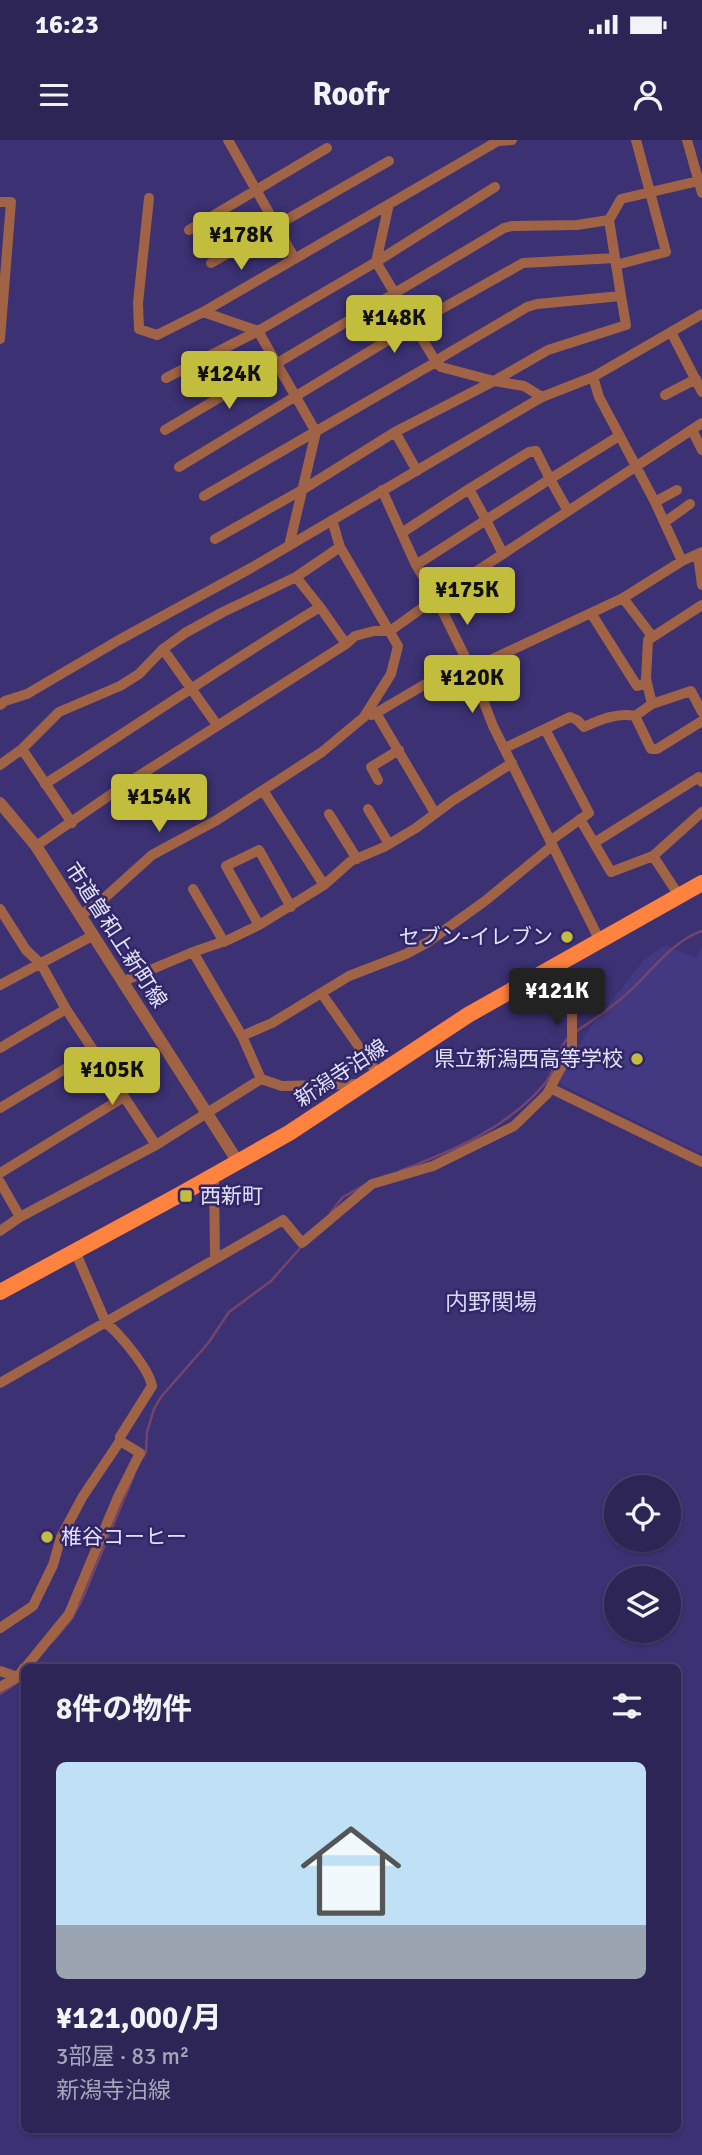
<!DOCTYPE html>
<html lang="ja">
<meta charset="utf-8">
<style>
:root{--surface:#2c2556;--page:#383160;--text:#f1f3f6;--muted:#a6a5b9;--line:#48426c;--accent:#c3bd3e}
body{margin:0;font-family:Signika,"Noto Sans JP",sans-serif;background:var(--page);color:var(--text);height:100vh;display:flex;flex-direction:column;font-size:26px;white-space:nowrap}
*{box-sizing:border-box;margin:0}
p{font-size:23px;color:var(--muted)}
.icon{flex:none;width:38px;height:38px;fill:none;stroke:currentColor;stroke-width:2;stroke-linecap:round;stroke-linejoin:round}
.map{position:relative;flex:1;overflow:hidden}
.sheet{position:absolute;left:21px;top:1524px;width:660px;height:469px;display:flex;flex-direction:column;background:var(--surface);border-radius:10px;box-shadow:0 2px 5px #0004,0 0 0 2px var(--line)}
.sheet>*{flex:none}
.fabs{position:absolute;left:604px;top:1335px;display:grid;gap:14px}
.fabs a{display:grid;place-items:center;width:77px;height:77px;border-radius:50%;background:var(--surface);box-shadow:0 2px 5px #0004,0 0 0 2px var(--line);font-size:35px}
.price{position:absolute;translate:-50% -60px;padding:0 16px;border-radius:7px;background:var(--accent);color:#111;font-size:23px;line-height:46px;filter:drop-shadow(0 2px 4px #0008)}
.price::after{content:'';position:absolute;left:50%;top:42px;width:21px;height:16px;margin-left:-10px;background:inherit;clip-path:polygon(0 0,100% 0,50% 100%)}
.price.active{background:#222;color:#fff}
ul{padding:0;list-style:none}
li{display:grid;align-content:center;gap:14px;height:371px;padding:0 35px}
li span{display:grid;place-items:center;height:217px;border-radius:10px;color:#555}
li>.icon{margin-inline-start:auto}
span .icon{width:126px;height:126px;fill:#fffc;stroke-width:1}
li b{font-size:30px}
h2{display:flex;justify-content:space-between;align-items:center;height:84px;padding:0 35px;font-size:30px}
.status{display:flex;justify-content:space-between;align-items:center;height:49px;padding:0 35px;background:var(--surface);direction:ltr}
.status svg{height:19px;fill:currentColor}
header{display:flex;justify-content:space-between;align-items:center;height:91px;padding:0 35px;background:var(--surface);font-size:32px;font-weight:800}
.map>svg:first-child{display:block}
.built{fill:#433982}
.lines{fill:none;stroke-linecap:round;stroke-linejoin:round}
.stream{stroke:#75446c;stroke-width:2.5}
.minor{stroke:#a06345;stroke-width:10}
.tertiary{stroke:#a06345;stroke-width:12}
.primary{stroke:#ff823e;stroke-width:16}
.poi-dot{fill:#c3bd3e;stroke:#312667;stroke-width:2.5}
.labels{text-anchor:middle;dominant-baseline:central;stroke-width:5;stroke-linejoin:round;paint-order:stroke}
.street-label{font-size:21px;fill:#e3e3fb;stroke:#312667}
.poi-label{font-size:21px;fill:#e3e3fb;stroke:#312667;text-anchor:end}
.neighbourhood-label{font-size:23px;fill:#d6d6f5;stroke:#312667}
</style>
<div class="status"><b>16:23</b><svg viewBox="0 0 49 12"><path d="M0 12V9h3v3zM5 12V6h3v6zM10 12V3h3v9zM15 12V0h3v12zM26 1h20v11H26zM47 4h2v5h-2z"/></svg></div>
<header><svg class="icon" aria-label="menu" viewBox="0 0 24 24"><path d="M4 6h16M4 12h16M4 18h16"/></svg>Roofr<svg class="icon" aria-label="person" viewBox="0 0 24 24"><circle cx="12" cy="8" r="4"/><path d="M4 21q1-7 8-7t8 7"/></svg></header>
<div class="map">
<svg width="702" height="2015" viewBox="0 0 702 2015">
<rect width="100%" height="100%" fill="#3b3173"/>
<!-- built -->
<path class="built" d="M666,805L696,818L702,806V1014L558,943L585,895L644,820Z"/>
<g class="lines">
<!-- stream -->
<path class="stream" d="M575,892C597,878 621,861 639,842C658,823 676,800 702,791
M400,1031C452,1011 510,987 546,942C556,929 557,911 567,899
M330,1073L343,1057L368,1043
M143,1317L146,1312L147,1292L154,1269L161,1257L209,1202L229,1172L271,1141L303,1105
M53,1501L71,1480L81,1462L134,1335
M0,1554L18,1542"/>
<!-- minor -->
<path class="minor" d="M228,0L295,119
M687,0L702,53
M149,58L138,163L139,189L157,195L203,172L498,1L512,0
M0,62H11L0,199
M389,64L376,122L436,222L441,227L494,241L524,246L542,257
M189,90L327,8
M211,123L389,21
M616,125L666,112L636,0
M203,172L258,191L316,292L289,406
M671,192L702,252
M593,237L599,257L655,362L682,421
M166,238L258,191L376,122L495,47
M665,255L696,239
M165,290L504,88L512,86L577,85L609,80
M692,290L702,310
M395,292L417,331
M179,327L413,185L523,123L615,118
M469,349L529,312L536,311L550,339L486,380L503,414
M382,350L416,425L436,458L471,529L493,586L600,801
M204,356L436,222L442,217L527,167L537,164L621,156L609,80L621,59L702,40
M655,362L677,350
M568,371L550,339L619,296
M332,380L340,407
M665,382L690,364
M403,392L469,349L486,380L416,425
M215,399L302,350L395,292L494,241L548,210L626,185L621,156
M698,415L702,445
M623,458L652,496
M320,467L346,504
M591,473L637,546L646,543
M163,509L217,585
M652,564L691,551L702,572
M0,565L5,561L27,554L119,500L251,428L542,257L593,237L702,174
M376,573L429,542L471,529L623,458L682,421L702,412
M371,575L376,573L435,673
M635,576L652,564L646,539L648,500L702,465
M545,589L589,673L550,701
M505,608L570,577L577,580L584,587C599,580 618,572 635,576L651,609H657L702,581
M22,609L72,683
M0,625L22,609L59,572L120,546L139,534L163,509L185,493L223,472L296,437L320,467C227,523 137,585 45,644
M378,640L371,627L399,610
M264,652L324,745
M368,669L389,704
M329,674L357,719
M580,679L611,732L653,716L702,672
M594,703L699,637L702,642
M36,706L126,644L346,504L355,496L374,491H390L436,458L702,283
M653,716L680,757
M193,749L224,802
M0,769L26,810L41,824L66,869L156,1005
M81,775L100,762L152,715L217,680L322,612L364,577L391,534L398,506L340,407L296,437
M259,785L226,726L259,710L291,767
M193,812L242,896L261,939L282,946L360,944
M124,841L193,812L228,800L259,785L324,745L351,721L384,707L416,688L452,661L512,623
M0,845L94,795
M322,854L378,934
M242,896L272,883L349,836L406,814L428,802L485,761L552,706
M0,908L66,869
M550,948L702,1022
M0,968L95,911
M0,1033L124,957
M214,1036L215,1119
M0,1042L20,1077
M0,1091L20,1077L156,1005L261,939
M0,1243L283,1080L302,1103L372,1044L433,1026L514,986L547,954L572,907V858L554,826
M0,1488L33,1466L53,1425L61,1397L83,1356L120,1301V1297L152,1246C149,1229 120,1194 106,1183L75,1111
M25,1528L69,1474L118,1357L140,1313L120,1301
M0,1531L18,1537
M0,1547L18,1537L24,1528"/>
<!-- tertiary -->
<path class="tertiary" d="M0,663L36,706L238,1022"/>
<!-- primary -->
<path class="primary" d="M0,1152L179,1055L289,993L468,875L702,743"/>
</g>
<!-- markers -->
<g class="poi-dot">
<circle cx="567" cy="797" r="7"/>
<circle cx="637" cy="919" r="7"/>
<rect x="179" y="1049" width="14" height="14" rx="3.5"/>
<circle cx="47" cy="1397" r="7"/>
</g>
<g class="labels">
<!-- street labels -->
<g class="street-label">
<text transform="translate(116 795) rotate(57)">市道曽和上新町線</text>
<text transform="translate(341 933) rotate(-33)">新潟寺泊線</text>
</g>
<!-- poi labels -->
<g class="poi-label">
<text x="553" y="797">セブン-イレブン</text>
<text x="623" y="919">県立新潟西高等学校</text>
<text x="200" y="1056" text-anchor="start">西新町</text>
<text x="61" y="1397" text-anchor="start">椎谷コーヒー</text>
</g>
<!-- neighbourhood labels -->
<g class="neighbourhood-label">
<text x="491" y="1162">内野関場</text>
</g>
</g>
</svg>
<div class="fabs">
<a><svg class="icon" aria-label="locate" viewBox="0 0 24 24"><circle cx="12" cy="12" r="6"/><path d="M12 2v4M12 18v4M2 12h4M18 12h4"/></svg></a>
<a><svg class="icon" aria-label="layers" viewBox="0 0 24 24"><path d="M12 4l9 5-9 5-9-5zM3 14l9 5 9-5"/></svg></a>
</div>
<b class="price" style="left:241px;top:132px">¥178K</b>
<b class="price" style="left:394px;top:215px">¥148K</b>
<b class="price" style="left:229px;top:271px">¥124K</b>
<b class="price" style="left:467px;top:487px">¥175K</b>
<b class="price" style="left:472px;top:575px">¥120K</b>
<b class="price" style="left:159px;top:694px">¥154K</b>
<b class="price active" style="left:557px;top:888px">¥121K</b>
<b class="price" style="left:112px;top:967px">¥105K</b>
<section class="sheet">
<h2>8件の物件<svg class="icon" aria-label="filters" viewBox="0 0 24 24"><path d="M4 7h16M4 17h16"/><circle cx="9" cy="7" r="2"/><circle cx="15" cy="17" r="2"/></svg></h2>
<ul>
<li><span style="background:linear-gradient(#bfe0f5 75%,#9aa5b1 0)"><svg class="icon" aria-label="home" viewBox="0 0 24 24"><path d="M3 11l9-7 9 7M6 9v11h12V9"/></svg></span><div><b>¥121,000/月</b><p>3部屋 · 83 m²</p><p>新潟寺泊線</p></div></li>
</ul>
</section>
</div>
